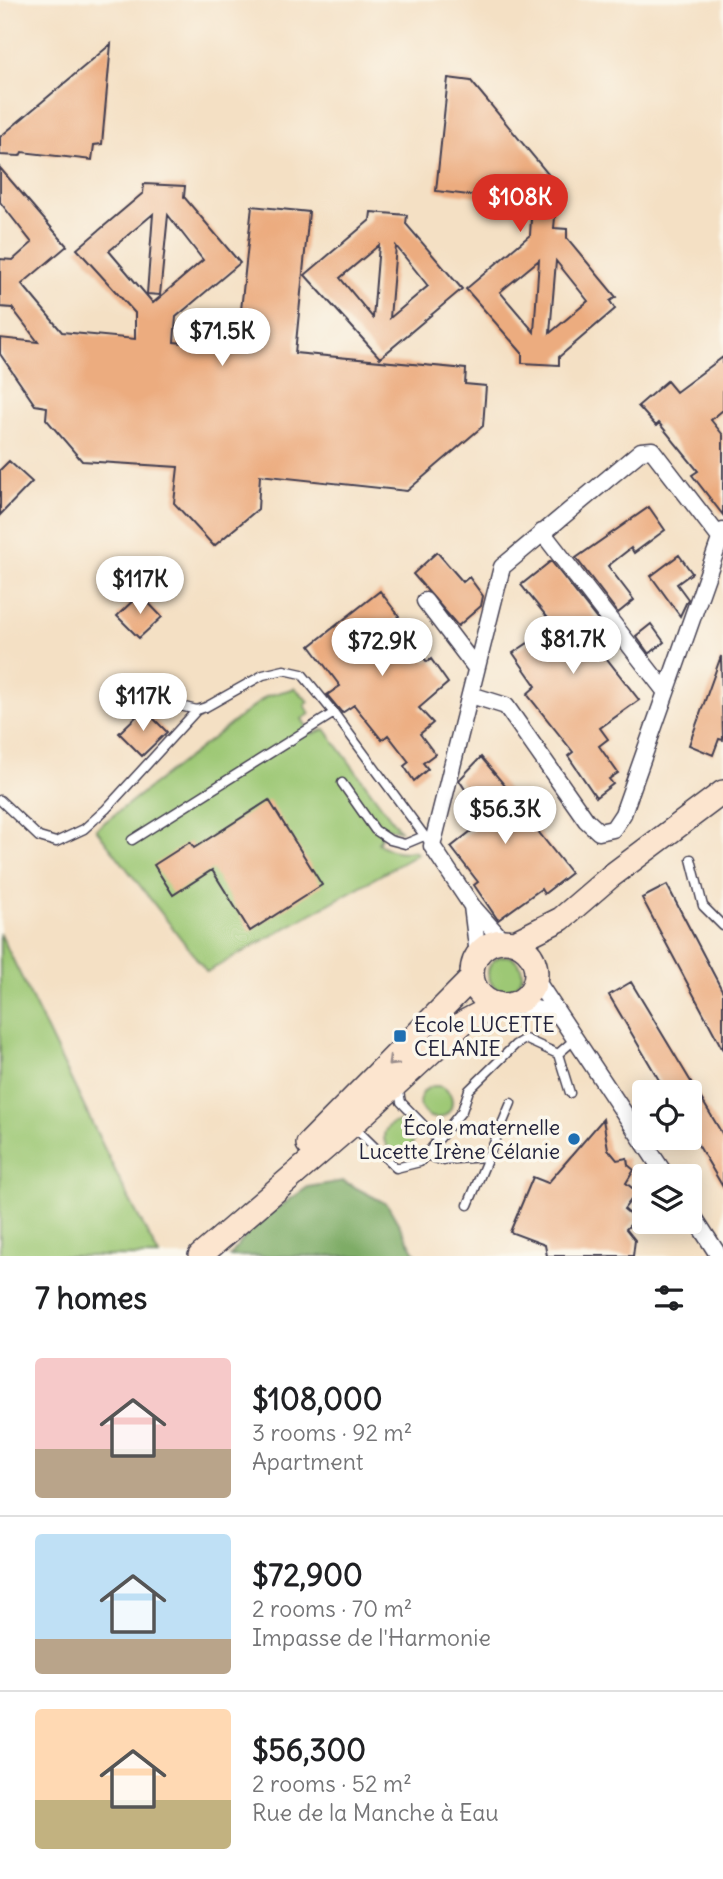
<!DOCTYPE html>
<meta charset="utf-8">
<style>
:root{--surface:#fff;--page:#f2f2f2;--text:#202124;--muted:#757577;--line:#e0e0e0;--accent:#d93025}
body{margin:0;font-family:Delius,sans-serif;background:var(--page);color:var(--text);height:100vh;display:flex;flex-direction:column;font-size:26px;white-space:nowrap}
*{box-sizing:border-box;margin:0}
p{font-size:23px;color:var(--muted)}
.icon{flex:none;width:38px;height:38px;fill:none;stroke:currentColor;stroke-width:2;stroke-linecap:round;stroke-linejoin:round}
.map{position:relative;height:1256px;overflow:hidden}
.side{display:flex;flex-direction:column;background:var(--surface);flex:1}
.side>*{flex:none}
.controls{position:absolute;left:632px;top:1080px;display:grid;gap:14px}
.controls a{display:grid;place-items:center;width:70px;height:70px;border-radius:7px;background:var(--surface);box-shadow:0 4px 18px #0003;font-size:35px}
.price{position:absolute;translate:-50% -60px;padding:0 16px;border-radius:24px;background:#fff;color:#222;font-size:23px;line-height:46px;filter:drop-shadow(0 2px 4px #0008)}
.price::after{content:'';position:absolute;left:50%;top:42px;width:21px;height:16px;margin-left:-10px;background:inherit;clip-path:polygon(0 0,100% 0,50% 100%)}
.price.current{background:var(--accent);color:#fff}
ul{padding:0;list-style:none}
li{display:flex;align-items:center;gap:21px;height:175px;padding:0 35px}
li+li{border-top:2px solid var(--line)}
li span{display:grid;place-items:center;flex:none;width:196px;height:140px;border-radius:7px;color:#555}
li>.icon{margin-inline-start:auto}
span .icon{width:84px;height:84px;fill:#fffc;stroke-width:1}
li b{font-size:30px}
h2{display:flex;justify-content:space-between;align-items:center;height:84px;padding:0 35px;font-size:30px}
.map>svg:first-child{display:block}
.green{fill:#9dc874;stroke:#607558;stroke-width:2}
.forest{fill:#7eac66;stroke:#506750;stroke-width:2}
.building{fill:#ecac7f;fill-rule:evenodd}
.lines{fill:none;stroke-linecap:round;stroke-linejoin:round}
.lane-casing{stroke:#423e50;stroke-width:11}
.street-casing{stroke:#423e50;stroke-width:19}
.secondary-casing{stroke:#423e50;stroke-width:26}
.lane{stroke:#fff;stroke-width:8}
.street{stroke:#fff;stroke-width:16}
.secondary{stroke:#fce5cf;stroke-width:23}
.oneway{stroke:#9a8d8c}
.poi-dot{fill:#1f6fb2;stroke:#fbf7ec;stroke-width:2.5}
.labels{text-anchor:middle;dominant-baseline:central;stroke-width:7;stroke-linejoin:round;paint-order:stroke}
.poi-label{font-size:21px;fill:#22223b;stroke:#fbf7ec;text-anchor:start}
</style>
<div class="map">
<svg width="723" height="1256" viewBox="0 0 723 1256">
<rect width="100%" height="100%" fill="#fbf7ec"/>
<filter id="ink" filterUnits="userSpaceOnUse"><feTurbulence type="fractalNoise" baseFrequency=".0143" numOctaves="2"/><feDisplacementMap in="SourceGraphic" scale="14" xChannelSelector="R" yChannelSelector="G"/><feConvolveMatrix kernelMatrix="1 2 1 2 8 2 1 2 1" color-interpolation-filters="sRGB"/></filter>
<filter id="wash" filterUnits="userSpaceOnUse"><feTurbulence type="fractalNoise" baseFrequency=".00686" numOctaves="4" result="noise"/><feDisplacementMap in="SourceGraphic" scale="28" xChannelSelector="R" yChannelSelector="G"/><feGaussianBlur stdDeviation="1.57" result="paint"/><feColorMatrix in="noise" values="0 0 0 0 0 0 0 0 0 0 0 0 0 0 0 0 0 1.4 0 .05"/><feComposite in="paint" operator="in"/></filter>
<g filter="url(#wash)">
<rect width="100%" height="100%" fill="#f4e0c4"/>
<!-- green -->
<path class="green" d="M295,688L309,702L305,705L310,714L302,719L312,734L325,729L400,831L386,827L378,843C390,851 399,853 414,851L418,854L207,972L96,829L267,696Z
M0,933L123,1187L159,1256H0Z
M488 973a17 17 0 1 1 34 0a17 17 0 1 1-34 0Z
M420 1102a16 16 0 1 1 32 0a16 16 0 1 1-32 0Z
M384 1137a15 15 0 1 1 30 0a15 15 0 1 1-30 0Z"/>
<!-- forest -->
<path class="forest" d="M343,1181L387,1204L417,1256H230L257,1222L308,1187Z"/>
<g id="blocks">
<!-- building -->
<path class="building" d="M111,44L102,144L94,145L92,160L22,152L20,156L0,155V137Z
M448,78L471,81L558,186L554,228L567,229V238L616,297L610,301L615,309L559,357V365L522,363V353L466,289L530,235L532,203L436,191ZM539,260L534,332L500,292ZM556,261L588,301L550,333Z
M0,168L67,246L22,284L62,332L135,339V313L77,249L143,193L144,184L185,186L184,197L240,263L176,317L174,342L237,348L252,206L309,212L295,353L466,369L465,384L486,386L483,426L407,491L260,475L258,509L214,546L174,503L178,467L82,461L46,419L47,407L35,405L0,354V338L38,342L12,308L0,307V259L13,260L32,243L0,202ZM153,214L147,294L160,295L168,215L203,260L153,303L109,251Z
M371,212L407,215L406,224L462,289L380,358L305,275L370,220ZM379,245L373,318L340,278ZM396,246L428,286L390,318Z
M723,357V410L711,420L723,435V515L692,475L698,471L659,423L656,426L638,406L667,381L676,392Z
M9,461L32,482L0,515V470Z
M649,507L665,530L634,553L631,548L608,566L634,600L618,613L576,558Z
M437,552L463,582L469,577L483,596L481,606L458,626L413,574Z
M679,555L692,573L677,584L688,599L680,616L651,576Z
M551,561L602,626L590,637L639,700L600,728L608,739L599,746L618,773L609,779L613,784L596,797L568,756L573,752L527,694L536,686L513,653L550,628L552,623L521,585Z
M380,591L399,616L393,621L427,662L431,659L448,683L419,708L433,723L420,734L435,754L423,763L428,769L414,781L404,766L409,762L388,735L382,740L354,705L342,713L327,695L340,686L310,646Z
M140,594L162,617L139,638L117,616Z
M651,624L664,642L649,654L636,636Z
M721,656L723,740L719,739L713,755L689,745Z
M144,709L167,732L142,756L119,733Z
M481,757L540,828L537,830L571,873L544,894L541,889L498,920L474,885L478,882L451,847L485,820L459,780Z
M269,800L322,885L250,931L212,870L173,895L154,865L190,842L194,848Z
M667,885L723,992V1050L642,898Z
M631,982L723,1135V1187L690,1131V1092H666L609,995Z
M603,1119L608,1149L617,1160L627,1158L628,1165L634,1170L626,1183L637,1192L624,1209L636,1219L626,1229L635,1240L633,1256H547L545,1245L510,1232L533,1177L548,1183Z"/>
</g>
</g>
<g filter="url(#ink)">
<use href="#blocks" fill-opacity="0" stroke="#423e50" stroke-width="2"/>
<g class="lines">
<defs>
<path id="lane" d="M180,706L197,710L206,707L263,675L284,670L302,674L334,713L432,846
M342,783L375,830L390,840L405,844L424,836
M0,800L39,837L56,842L84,829L106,809L197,710
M132,840L334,713
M691,859L703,906L723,926
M558,1054L574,1040
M398,1087L401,1102L437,1139
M353,1126L396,1168L420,1162L462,1111L469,1090L515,1045L525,1039L558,1054L570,1093
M426,1155L441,1160L486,1157
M468,1205L511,1103"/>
<path id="street" d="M542,532L665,691
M425,601L476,668
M471,695L506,706L586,820L599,832L613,829L623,814L723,531
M472,906L478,955
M503,941L472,906L432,846L502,567L641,451L652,450L720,538
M536,980L666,1176
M515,1003L560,1016
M690,1211L719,1256"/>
<path id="secondary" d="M472 973a32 32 0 1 1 64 0a32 32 0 1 1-64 0Z
M515,942L561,919L611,876L723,792
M308,1144L472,978
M200,1256L352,1125L464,1022L498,1004"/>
</defs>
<!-- lane casing -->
<use href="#lane" class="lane-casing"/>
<!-- street casing -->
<use href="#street" class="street-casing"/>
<!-- secondary casing -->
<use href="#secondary" class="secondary-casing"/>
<!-- lane -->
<use href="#lane" class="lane"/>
<!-- street -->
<use href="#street" class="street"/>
<!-- secondary -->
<use href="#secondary" class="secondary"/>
</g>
<!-- one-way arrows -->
<defs><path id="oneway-chevron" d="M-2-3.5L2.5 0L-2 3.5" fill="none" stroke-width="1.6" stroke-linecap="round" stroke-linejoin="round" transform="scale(1.75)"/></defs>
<use class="oneway" href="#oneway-chevron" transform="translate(392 1062) rotate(135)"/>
</g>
<!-- markers -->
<g class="poi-dot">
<rect x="393" y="1029" width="14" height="14" rx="3.5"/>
<circle cx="574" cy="1139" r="7"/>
</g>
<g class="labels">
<!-- poi labels -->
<g class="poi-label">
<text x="414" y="1024">Ecole LUCETTE<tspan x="414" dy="24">CELANIE</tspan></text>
<text x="560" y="1127" text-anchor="end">École maternelle<tspan x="560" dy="24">Lucette Irène Célanie</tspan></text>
</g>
</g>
</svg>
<div class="controls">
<a><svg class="icon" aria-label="locate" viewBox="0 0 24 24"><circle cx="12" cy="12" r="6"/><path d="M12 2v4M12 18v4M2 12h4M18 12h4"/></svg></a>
<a><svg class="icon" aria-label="layers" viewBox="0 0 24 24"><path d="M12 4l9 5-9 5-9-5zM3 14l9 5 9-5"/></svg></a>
</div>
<b class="price current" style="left:520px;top:234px">$108K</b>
<b class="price" style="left:222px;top:368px">$71.5K</b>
<b class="price" style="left:140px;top:616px">$117K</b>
<b class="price" style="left:573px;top:676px">$81.7K</b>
<b class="price" style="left:382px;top:678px">$72.9K</b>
<b class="price" style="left:143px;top:733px">$117K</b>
<b class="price" style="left:505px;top:846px">$56.3K</b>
</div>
<section class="side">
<h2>7 homes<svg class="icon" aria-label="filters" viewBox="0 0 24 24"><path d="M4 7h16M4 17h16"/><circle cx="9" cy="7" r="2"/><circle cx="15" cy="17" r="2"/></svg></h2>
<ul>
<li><span style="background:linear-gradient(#f6c9c9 65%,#b9a48a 0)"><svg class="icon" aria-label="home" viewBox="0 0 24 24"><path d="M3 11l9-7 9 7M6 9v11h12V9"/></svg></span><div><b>$108,000</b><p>3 rooms · 92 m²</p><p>Apartment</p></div></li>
<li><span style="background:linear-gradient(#bfe0f5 75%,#b9a48a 0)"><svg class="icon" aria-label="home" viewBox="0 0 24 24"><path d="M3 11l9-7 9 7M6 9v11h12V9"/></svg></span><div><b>$72,900</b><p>2 rooms · 70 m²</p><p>Impasse de l'Harmonie</p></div></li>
<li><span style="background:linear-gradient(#ffd9b3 65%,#c2b280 0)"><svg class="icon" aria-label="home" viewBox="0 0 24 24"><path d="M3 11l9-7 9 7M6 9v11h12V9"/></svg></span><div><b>$56,300</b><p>2 rooms · 52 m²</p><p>Rue de la Manche à Eau</p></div></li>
</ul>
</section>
